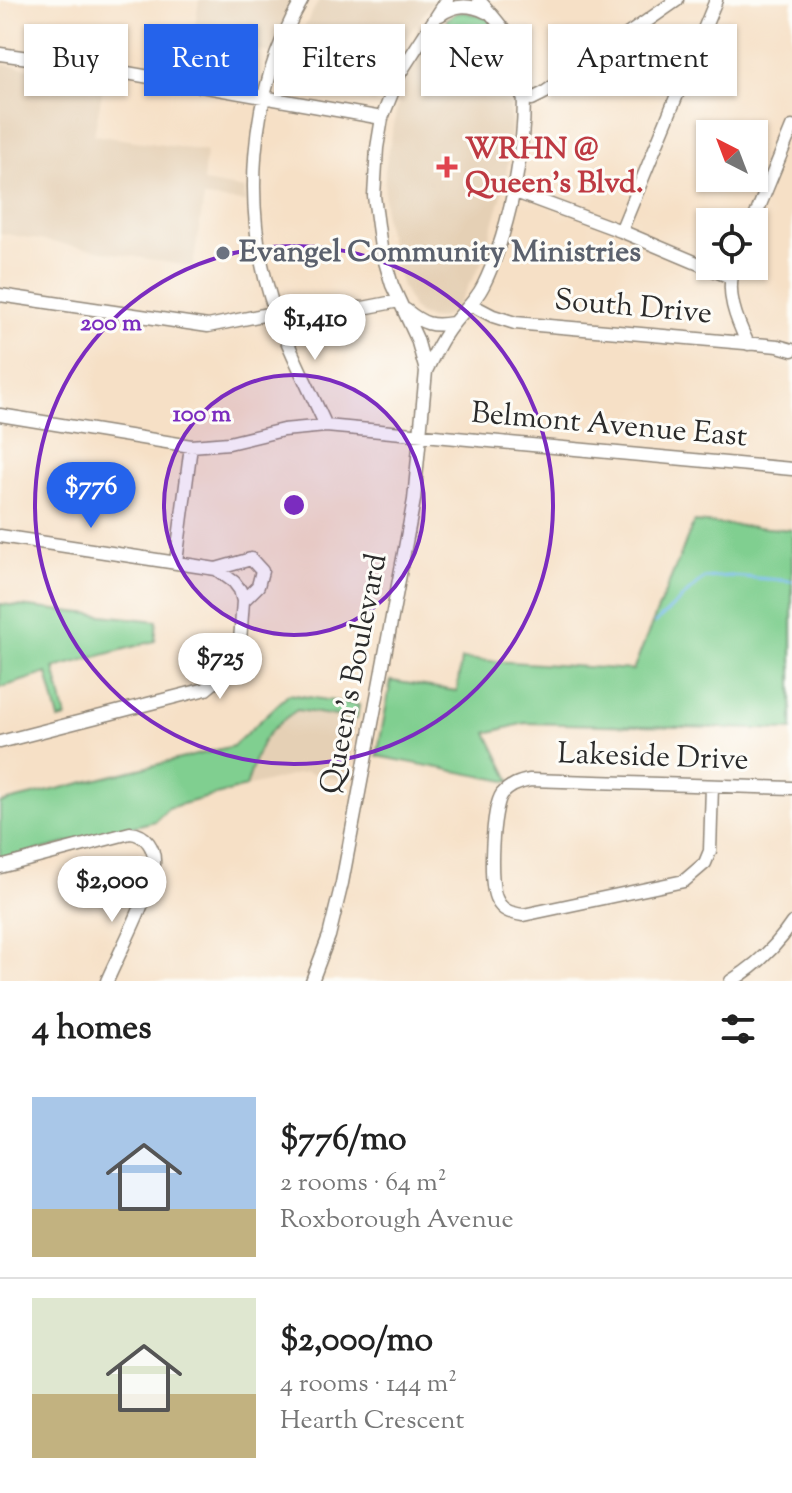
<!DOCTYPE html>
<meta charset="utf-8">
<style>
:root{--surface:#fff;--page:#f6f6f6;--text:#222;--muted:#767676;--line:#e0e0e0;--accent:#2563eb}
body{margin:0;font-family:"Sorts Mill Goudy",serif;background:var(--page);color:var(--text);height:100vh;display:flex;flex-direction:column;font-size:30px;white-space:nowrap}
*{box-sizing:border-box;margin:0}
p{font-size:26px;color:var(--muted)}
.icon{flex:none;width:44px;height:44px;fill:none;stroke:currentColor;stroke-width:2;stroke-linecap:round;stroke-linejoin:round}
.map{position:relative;height:981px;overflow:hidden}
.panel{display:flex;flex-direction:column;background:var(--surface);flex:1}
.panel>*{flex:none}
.banner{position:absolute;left:24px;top:24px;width:744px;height:72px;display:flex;gap:16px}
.needle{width:52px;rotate:318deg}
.fabs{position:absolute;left:696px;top:120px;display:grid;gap:16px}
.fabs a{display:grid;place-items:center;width:72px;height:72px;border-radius:0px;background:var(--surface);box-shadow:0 2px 6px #0004;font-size:40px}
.price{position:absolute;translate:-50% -68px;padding:0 18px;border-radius:28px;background:#fff;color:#222;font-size:26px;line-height:52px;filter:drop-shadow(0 2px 4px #0008)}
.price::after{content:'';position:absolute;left:50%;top:48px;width:24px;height:18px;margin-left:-12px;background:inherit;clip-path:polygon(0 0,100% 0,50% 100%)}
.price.active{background:var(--accent);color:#fff}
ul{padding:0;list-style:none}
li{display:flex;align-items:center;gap:24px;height:200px;padding:0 32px}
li+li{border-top:2px solid var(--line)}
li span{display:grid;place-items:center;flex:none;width:224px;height:160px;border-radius:0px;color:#555}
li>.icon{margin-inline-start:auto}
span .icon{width:96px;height:96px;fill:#fffc;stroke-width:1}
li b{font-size:34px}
h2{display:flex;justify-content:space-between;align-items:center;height:96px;padding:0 32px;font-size:34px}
.chip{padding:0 28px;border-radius:0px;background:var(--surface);box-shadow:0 2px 6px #0004;font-size:28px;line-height:72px}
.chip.active{background:var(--accent);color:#fff}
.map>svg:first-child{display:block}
.built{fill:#e5d0b5}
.green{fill:#80cf90;stroke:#567d5e;stroke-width:2}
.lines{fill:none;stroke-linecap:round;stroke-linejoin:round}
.stream{stroke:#7fbdf2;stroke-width:3}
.minor-casing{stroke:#908678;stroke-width:15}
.minor{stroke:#fff;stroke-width:12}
.ring{fill:none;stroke:#7b2cbf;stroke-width:4}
.health-dot{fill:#e0444e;stroke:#fdfcf7;stroke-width:3}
.worship-dot{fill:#6b7280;stroke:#fdfcf7;stroke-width:3}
.labels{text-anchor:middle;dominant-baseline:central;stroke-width:6;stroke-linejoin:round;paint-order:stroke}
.health-label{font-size:30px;font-weight:bold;fill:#be3a42;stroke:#fdfcf7;text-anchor:start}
.worship-label{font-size:30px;font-weight:bold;fill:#5b616d;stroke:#fdfcf7;text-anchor:start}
.street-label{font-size:30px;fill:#2b2b2b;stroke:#fdfcf7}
.centre{fill:#7b2cbf;stroke:#fdfcf7;stroke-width:4}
.ring-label{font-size:24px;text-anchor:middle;font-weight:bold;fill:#7b2cbf;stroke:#fdfcf7;stroke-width:6;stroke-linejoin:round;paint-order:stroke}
</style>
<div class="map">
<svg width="792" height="981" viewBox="0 0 792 981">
<rect width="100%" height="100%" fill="#fdfcf7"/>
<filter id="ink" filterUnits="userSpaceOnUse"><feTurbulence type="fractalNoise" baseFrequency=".0125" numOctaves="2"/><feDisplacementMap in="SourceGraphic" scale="16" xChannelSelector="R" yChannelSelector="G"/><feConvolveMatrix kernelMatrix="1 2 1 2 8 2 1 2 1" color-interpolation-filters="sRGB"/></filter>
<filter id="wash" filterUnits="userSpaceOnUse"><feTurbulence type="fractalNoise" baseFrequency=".006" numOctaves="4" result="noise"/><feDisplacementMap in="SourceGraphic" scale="32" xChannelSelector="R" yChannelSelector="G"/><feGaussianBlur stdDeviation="1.8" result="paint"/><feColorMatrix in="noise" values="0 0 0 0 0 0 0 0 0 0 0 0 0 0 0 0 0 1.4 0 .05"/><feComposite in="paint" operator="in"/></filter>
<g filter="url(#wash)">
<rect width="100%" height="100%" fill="#f6e0c6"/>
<!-- built -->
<path class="built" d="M199,0H297L278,34L271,53L223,45L225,30L195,25Z
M319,0H434L410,33L375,103L287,89L283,84L299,37Z
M457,13L490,19L502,37L509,69L511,135L505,185L481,264L454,310L441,318L431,319L418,314L413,308L402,287L393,258L384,215L385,170L396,112L407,74L432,32L448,16Z
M4,64L104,82L94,135L206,151L203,182L245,189V202L204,198L193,267L0,233V70Z
M297,710L357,719L345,781L306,772L246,787L259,743L274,725Z"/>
<!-- green -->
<path class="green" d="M465,12L490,19L494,30C479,38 461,33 447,25V19L457,13Z
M694,522L792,530V730L525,723L487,733L511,782L377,756L391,681L457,691L461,659L633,670Z
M0,604L157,621L155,641L54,668L66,718L59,720L47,673L0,688Z
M289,694L359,705L357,719L297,710C260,735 259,746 246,787L168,808L155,821L0,860V803L233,746Z"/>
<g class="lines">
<!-- stream -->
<path class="stream" d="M655,623L704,578L730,576L792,581"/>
</g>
</g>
<g filter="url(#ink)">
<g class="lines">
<defs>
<path id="minor" d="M302,0C248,92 240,214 276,314C290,352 309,388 326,426
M440,15C456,4 469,4 486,12
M0,54L93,67L382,118
M522,96L532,99L544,93L677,0
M513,191L621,231L730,277
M753,222L792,127
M621,231L716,0
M735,266C724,291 737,321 748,344
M0,295L208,326L308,306L363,308L399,301
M472,305L493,316L515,323L778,346L792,350
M406,310C423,324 432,327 453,323
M426,371C434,355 441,338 453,324C464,310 475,302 483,286C510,233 534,119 519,60C512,36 495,19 479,0
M0,415L191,446L229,443L283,430L326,426L792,469
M0,536L216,569L234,582L240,590L243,601L240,641L237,656L229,670L206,689L0,742
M176,562L191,446
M216,569L251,559L262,571L258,586L243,601
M712,786L710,851L705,863L684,881L523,915C511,913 502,911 497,900C488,885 492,808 502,794C510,785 519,782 530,780L792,788
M0,867L130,833C146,834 155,848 154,864C152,891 119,953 107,981
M312,981L329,936L342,883L414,500L426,371L417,339L392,285L381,248L374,196L377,148L382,118L400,73L447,0
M731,981C756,966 776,947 792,923"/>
</defs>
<!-- minor casing -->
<use href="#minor" class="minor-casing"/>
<!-- minor -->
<use href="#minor" class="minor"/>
</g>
</g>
<!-- distance rings -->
<circle cx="294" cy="505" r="130" fill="#7b2cbf" fill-opacity=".12"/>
<g class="ring">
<circle cx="294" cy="505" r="130"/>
<circle cx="294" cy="505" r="259"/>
</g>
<!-- markers -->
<path class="health-dot" d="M443 155h8v8h8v8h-8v8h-8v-8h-8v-8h8z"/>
<circle class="worship-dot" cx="223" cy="253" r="8"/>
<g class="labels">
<!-- health labels -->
<g class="health-label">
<text x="465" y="150">WRHN @<tspan x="465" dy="34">Queen’s Blvd.</tspan></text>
</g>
<!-- worship labels -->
<g class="worship-label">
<text x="239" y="253">Evangel Community Ministries</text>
</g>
<!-- street labels -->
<g class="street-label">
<text transform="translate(633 308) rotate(5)">South Drive</text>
<text transform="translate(609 426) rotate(5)">Belmont Avenue East</text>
<text transform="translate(355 674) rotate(-79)">Queen's Boulevard</text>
<text transform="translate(653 758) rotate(2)">Lakeside Drive</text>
</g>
</g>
<circle cx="294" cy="505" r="12" class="centre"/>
<g class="ring-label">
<text x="111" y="330">200 m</text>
<text x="202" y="421">100 m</text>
</g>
</svg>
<div class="fabs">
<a><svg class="needle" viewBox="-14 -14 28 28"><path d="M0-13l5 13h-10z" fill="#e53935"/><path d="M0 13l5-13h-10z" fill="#767676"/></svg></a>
<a><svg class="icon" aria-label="locate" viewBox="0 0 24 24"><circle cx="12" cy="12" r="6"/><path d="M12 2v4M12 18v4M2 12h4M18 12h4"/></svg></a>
</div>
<b class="price" style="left:315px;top:362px">$1,410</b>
<b class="price active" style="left:91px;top:530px">$776</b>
<b class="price" style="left:220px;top:701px">$725</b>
<b class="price" style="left:112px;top:924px">$2,000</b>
<div class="banner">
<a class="chip">Buy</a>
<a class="chip active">Rent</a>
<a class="chip">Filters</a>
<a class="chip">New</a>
<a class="chip">Apartment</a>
</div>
</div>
<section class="panel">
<h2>4 homes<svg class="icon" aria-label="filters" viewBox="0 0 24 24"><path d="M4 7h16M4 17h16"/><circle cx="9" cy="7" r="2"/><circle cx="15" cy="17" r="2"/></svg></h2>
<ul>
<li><span style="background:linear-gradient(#a9c7e8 70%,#c2b280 0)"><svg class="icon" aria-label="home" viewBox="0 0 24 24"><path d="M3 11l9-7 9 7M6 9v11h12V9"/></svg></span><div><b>$776/mo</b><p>2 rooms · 64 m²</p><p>Roxborough Avenue</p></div></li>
<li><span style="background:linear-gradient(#dfe7d0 60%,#c2b280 0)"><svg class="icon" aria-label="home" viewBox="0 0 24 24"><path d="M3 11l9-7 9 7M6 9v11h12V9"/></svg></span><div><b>$2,000/mo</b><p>4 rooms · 144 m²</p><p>Hearth Crescent</p></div></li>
</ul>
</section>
